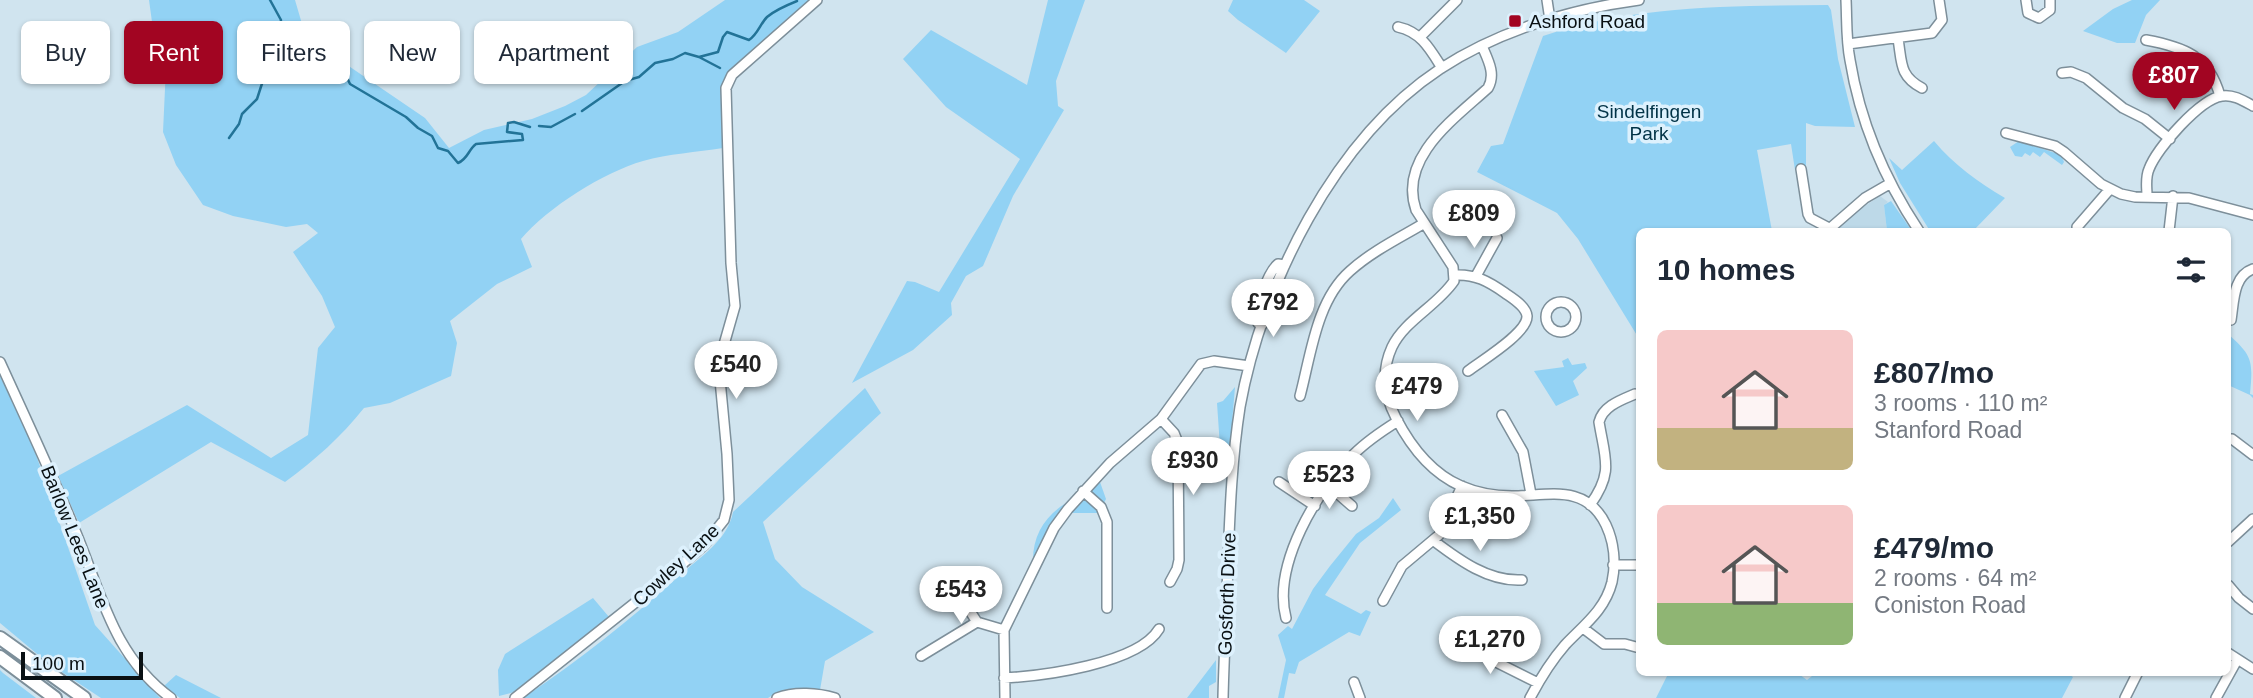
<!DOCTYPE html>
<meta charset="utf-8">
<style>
:root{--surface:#fff;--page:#f6f6f7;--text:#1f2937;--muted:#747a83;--accent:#a20522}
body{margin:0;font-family:Arial,sans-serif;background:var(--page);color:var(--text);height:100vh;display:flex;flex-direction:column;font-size:26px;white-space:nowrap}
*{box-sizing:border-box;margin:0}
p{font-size:23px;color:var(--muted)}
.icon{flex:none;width:38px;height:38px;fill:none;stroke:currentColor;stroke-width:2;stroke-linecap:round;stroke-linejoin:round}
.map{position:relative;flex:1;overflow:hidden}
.drawer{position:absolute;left:1636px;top:228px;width:595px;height:448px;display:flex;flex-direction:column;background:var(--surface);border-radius:10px;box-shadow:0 2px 5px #0004}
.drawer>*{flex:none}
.guide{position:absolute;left:21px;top:21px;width:665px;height:63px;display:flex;gap:14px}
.scale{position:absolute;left:21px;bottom:18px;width:122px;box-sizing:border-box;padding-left:7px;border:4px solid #091013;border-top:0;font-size:19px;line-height:24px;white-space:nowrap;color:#091013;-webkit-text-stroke:5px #ddf1fd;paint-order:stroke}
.price{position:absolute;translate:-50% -60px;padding:0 16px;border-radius:24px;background:#fff;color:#222;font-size:23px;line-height:46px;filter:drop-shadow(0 2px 4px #0008)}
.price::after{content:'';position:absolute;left:50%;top:42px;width:21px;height:16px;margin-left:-10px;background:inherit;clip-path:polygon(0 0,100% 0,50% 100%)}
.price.on{background:var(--accent);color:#fff}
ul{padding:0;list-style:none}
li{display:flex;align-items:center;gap:21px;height:175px;padding:0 21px}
li span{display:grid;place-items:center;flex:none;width:196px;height:140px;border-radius:10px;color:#555}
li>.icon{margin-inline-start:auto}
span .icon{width:84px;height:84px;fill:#fffc;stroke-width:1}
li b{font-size:30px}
h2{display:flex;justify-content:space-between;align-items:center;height:84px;padding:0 21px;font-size:30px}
.pill{padding:0 24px;border-radius:10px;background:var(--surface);box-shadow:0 2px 5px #0004;font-size:24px;line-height:63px}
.pill.on{background:var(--accent);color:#fff}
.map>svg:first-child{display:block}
.built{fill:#bdd9e8}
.green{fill:#92d2f4}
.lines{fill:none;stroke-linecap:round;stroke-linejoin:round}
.stream{stroke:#227397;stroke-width:2.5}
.minor-casing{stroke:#7d8f9a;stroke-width:12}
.highway-casing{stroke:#7d8f9a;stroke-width:16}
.minor{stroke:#fff;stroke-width:9}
.highway{stroke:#fff;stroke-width:12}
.poi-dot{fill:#a20522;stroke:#ddf1fd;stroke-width:2.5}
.labels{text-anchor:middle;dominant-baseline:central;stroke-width:7;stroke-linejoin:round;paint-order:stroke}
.poi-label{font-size:19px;fill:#091013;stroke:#ddf1fd;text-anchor:start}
.park-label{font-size:19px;fill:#003246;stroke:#ddf1fd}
.street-label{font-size:19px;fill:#091013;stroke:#ddf1fd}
</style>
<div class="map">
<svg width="2253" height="698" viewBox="0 0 2253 698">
<rect width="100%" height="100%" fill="#d0e4ef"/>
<!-- built -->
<path class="built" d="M1880,196L1888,202L1884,205L1887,231H1832L1839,223Z"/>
<!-- green -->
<path class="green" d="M149,0H295L307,41L314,55L334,56L425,118L449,148L484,130L532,119L565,106L586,95L637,47L678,32L725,0H813L727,74L722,84L723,148C697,152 668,154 643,161C604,172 547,208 521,239L532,267L497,284L450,321L457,343L451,376L390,403L364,408C341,437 315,460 285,482L211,442L79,523L58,476L187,405L271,458L308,435L318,348L335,327L322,296L293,252L318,233L307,224L286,227L233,216L203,205L176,165L163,132L166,67L152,22Z
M1048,0H1085L1056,81L1058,106L1064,110L1013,196L983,266L966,276L951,303L952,315L913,350L852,383L907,281L915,282L939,292L1020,159L946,107L903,59L931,30L1027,85Z
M1233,0H1304L1320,11L1286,53L1238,20L1228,11Z
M2132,0H2160L2146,15L2135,43H2117L2083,31L2113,9Z
M1828,5L1831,10L1838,59L1855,127L1815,126L1806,123V168L1795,170L1791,144L1757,150L1772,231H1640V336L1638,337L1578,239L1557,213L1477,172L1491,146L1503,144L1543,36C1634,5 1733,6 1828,5Z
M1934,141C1954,165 1978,182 2005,198L1973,231H1930L1900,183L1889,158L1902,170Z
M2019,141L2061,155L2064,162L2062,165L2044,152L2040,157L2033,152L2030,156L2025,153L2022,157L2015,156L2010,147Z
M1891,201L1912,231H1887L1884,205Z
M2228,334C2253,356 2253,361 2250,394L2253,395V398L2250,395L2228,385Z
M1568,358L1572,365L1585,363L1587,368L1573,381L1579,395L1556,406L1534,371L1564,367L1562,361Z
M0,376L34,449L95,625L160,698H101L48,663L0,623Z
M1235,387L1230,447H1220L1217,403L1223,401Z
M865,388L881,413L763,522L775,559L802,587L874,632L825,661L820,690L777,692L768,698H523C578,661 629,621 679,576C699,558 728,540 733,512Z
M1100,482L1106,499L1099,513H1070Z
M1393,498L1401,510L1360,543L1325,595L1361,614L1366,610L1371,612L1360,636L1349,632L1299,662L1295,674L1289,673L1284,698H1278L1286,660L1278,635L1288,626L1292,629L1313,589L1330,566L1356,534L1379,518Z
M1066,503L1054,520L1033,560C1033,535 1045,516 1066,503Z
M593,598L609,617L522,690L499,696L498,670L505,654Z
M1216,660V682L1209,686V698H1187Z
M0,670L3,673L36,698H0Z
M1669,672H1796L1807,680L1817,672H2065L2073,677L2062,698H1656Z
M176,675L221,698H180L164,686Z"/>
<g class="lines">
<!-- stream -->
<path class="stream" d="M270,0L281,20L279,31L290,44L293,63L318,75L337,66L342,67L350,84L406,117L418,128L432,136L438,148L448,151L458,163C468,159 468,150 476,144L523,140L522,134L507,132L508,123L514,122L530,127
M699,57L720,68
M582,111L625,81L639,77L655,63L673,59L685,53L699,57L718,52L723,37L727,32L749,40C758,34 760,24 767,17C775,10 787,5 797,1
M539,126L551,127L575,114
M229,138L239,124L242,114L257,99L279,31"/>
<defs>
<path id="minor" d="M1547,0L1550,20
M1846,0C1847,20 1846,40 1850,60C1860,121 1885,180 1919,231
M2026,0L2028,13L2039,18L2050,10V0
M1398,27C1421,32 1430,49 1442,68
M1420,37L1457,0
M1898,39C1902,62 1899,76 1922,88
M2146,40C2184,47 2209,56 2220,96
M1848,44L1932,33L1942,20L1939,0
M1482,46C1488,60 1496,74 1488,88C1454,119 1398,158 1416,210L1453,267L1454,281C1437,306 1405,320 1392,347C1381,371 1384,395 1396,418C1411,447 1431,473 1461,486C1477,493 1495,496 1512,496C1548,496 1586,483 1606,525C1614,542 1616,563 1612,582C1605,610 1584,625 1565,645C1551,661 1540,679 1530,698
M2062,73L2071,72L2086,78L2123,108L2145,119L2170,139
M2006,133L2055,146L2064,152L2101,184L2121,194L2135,197L2189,198L2253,215
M1801,169L1808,214L1810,218L1829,228
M2147,196C2147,187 2145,178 2149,169C2157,148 2200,99 2222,96C2233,94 2244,101 2253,106
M2077,227L2110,189
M1827,231L1865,198L1891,183
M2169,231L2173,196
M1455,275C1475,274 1488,281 1505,293C1512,298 1526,306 1527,316C1528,333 1481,361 1468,371
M1476,276L1497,238
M1546 317a15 15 0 1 1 30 0a15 15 0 1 1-30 0Z
M2231,320C2234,301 2233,276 2253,269
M1262,325L1258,323C1254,311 1268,272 1278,264L1285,265
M0,362C25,417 51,472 74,528C101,591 112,655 171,698
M1300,396C1311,355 1316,301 1350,271C1371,252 1399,238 1423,224
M1502,415L1523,452L1531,494
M1161,419L1174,433L1178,443L1179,560L1177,569L1170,582
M2232,439L2253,455
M1279,482L1315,506
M1328,485L1352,506
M1083,491L1101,507L1107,522V608
M1590,505C1614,472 1605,459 1599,422C1603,406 1621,400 1635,394
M1434,541C1459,560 1489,582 1522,580
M2228,542L2253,519
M1613,565H1640
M950,580L977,622L1004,630
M2228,585L2239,598L2253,609
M1383,601L1402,566L1439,535L1462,486
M1286,618C1272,565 1317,490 1354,454C1367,441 1382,431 1398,421
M1583,628L1604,644H1625L1636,647
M1456,642L1538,683
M2228,653L2253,669
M921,656L977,622
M1004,678C1042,676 1138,664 1159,629
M1354,682L1360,698
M515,698L670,575L704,545L724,520L729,500L727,454L719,369L721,355L735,306L731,263L726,88L732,75L817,0
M777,698C795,691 818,693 835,698
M1005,698L1004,630L1054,528L1068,509L1110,463L1161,419L1201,364L1214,361L1249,366
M1223,698C1224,652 1227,606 1228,560C1230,509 1232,458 1240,407C1262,285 1334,139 1440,69C1498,31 1571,9 1639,0
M2125,698L2138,672
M2216,698L2237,660"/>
<path id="highway" d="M0,638L84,698
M0,657L55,698"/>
</defs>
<!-- minor casing -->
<use href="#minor" class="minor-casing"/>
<!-- highway casing -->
<use href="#highway" class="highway-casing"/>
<!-- minor -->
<use href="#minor" class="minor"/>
<!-- highway -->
<use href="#highway" class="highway"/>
</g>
<!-- markers -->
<rect class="poi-dot" x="1508" y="14" width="14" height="14" rx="3.5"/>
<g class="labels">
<!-- poi labels -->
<g class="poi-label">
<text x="1529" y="21">Ashford Road</text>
</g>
<!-- park labels -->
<g class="park-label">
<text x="1649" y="111">Sindelfingen<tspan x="1649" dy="22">Park</tspan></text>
</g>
<!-- street labels -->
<g class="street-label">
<text transform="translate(75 537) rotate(68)">Barlow Lees Lane</text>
<text transform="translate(676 565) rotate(-43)">Cowley Lane</text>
<text transform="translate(1227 594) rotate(-88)">Gosforth Drive</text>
</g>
</g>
</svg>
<div class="scale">100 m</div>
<b class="price on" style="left:2174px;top:112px">£807</b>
<b class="price" style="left:1474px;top:250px">£809</b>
<b class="price" style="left:1273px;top:339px">£792</b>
<b class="price" style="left:736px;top:401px">£540</b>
<b class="price" style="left:1417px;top:423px">£479</b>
<b class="price" style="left:1193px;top:497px">£930</b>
<b class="price" style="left:1329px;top:511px">£523</b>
<b class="price" style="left:1480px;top:553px">£1,350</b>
<b class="price" style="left:961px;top:626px">£543</b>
<b class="price" style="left:1490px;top:676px">£1,270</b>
<div class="guide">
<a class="pill">Buy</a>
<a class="pill on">Rent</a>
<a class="pill">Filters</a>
<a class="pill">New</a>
<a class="pill">Apartment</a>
</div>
<section class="drawer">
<h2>10 homes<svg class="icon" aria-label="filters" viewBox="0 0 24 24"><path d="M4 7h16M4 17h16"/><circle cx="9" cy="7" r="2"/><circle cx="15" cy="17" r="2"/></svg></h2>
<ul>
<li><span style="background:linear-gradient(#f6c9c9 70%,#c2b280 0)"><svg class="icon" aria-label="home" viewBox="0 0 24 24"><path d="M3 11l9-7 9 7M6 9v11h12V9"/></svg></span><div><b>£807/mo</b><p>3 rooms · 110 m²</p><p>Stanford Road</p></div></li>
<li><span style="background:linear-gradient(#f6c9c9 70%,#8fb573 0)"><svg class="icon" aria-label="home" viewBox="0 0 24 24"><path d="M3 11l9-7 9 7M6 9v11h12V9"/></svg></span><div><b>£479/mo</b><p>2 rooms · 64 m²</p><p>Coniston Road</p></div></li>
</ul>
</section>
</div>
